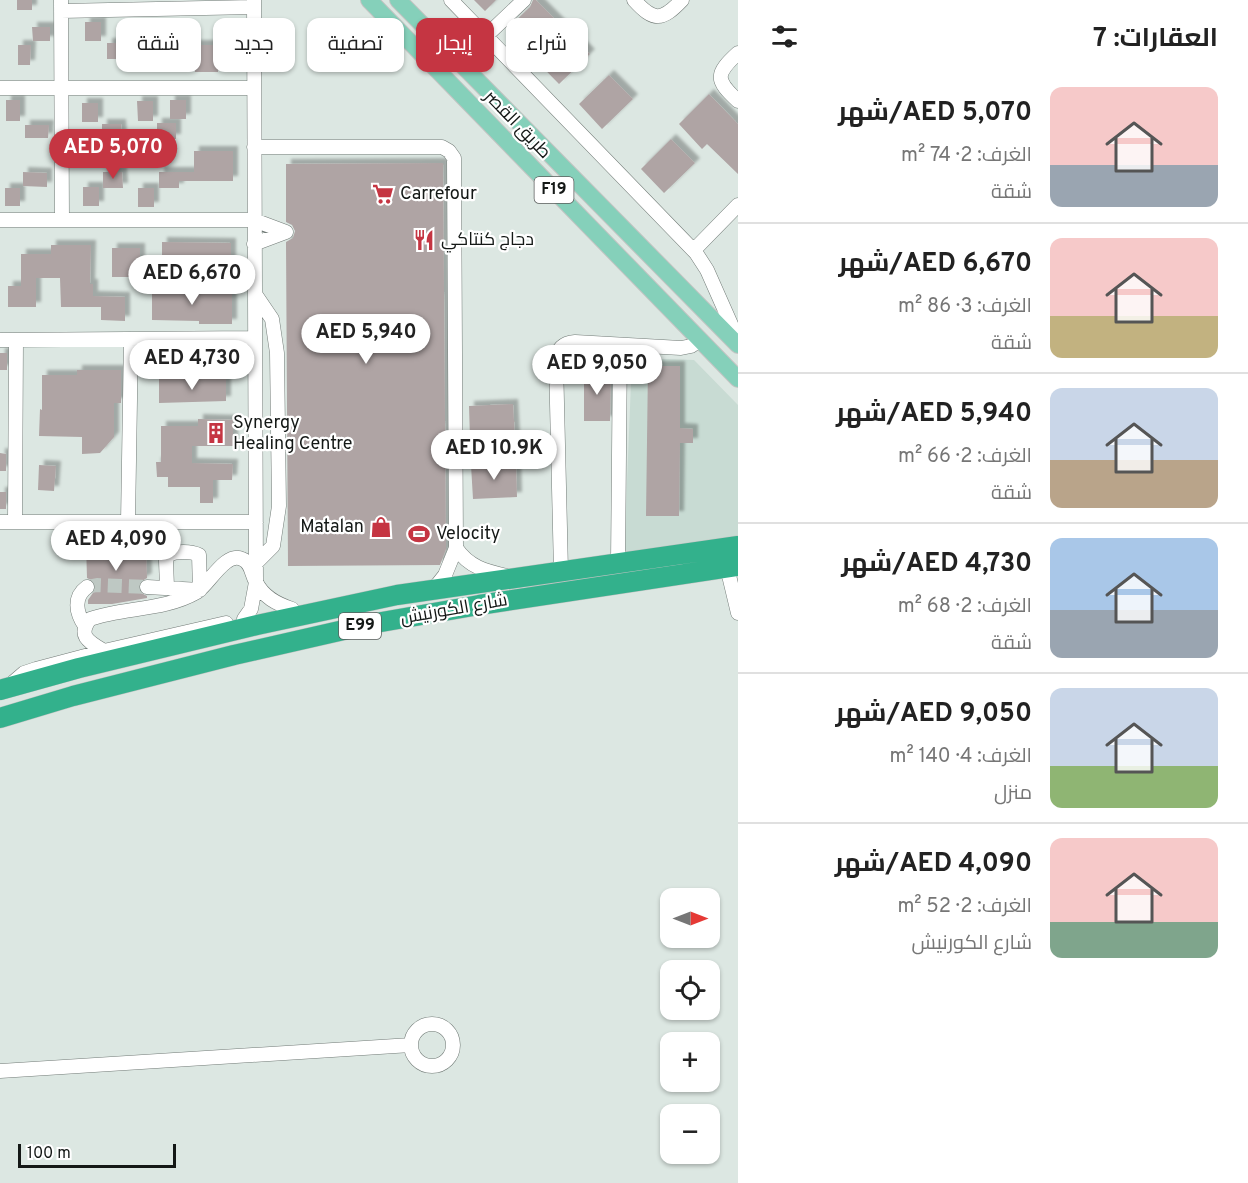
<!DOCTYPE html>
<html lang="ar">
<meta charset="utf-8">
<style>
:root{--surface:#fff;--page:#f6f6f6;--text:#222;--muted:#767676;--line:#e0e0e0;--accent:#c53542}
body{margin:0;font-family:Overpass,Cairo,sans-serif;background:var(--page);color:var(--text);direction:rtl;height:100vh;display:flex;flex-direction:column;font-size:22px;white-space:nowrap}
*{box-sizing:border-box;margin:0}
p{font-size:20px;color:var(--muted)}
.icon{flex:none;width:33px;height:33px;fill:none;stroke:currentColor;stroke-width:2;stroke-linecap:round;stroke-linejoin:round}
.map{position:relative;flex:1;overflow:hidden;direction:ltr}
.panel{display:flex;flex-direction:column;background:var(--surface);width:510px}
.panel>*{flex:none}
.hud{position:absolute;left:18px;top:18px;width:570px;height:54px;direction:rtl;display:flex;gap:12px}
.needle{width:39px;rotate:90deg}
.buttons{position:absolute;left:660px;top:888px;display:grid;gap:12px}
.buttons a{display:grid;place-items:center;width:60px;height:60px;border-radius:12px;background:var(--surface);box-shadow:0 2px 4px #0004;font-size:30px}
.scale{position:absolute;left:18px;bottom:15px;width:158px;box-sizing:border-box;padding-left:6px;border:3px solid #141816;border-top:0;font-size:16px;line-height:21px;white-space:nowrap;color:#141816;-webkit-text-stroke:4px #fff;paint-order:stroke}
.price{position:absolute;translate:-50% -51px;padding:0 14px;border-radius:21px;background:#fff;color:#222;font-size:20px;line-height:39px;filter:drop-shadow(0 2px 3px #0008)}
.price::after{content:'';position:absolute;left:50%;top:36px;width:18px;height:14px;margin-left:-9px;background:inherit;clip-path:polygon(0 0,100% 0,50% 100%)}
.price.on{background:var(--accent);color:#fff}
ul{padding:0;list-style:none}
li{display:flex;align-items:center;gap:18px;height:150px;padding:0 30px}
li+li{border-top:2px solid var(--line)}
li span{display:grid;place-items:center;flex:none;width:168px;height:120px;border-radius:12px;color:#555}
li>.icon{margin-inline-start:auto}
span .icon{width:72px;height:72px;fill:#fffc;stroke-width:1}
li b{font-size:26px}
h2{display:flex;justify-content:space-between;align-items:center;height:72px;padding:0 30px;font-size:26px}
.chip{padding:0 21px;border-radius:12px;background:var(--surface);box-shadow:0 2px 4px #0004;font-size:21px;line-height:54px}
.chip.on{background:var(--accent);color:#fff}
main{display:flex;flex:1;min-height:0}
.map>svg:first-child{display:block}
.built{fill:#c8dbd3}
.building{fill:#afa4a4;filter:url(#shadow)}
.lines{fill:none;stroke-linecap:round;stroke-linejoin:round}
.minor-tunnel{stroke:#bec8c3;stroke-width:14;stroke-dasharray:14 7;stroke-linecap:butt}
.minor-casing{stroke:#727b77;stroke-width:15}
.major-casing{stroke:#c2c3c2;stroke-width:18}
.highway-casing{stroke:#c2c3c2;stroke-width:21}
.minor{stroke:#fff;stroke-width:14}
.major{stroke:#85d0ba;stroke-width:16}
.highway{stroke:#33b18c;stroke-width:20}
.labels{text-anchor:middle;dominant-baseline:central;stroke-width:4.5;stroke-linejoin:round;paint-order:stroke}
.shield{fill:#fff;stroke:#5a5d5c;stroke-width:1.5}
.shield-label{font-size:16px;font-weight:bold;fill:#141816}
.street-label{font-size:18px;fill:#141816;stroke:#fff}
.poi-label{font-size:18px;fill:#141816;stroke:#fff;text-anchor:start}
</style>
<main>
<section class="panel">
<h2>العقارات: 7<svg class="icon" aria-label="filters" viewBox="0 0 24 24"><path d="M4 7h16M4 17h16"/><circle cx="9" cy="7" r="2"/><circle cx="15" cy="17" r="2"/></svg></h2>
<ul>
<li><span style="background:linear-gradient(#f6c9c9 65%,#9aa5b1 0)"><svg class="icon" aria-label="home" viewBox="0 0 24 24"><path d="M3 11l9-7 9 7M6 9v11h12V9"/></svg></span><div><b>AED 5,070/شهر</b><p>الغرف: 2 · 74 m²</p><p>شقة</p></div></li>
<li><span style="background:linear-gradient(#f6c9c9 65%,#c2b280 0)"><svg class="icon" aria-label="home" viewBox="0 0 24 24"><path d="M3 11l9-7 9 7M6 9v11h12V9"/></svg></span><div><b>AED 6,670/شهر</b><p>الغرف: 3 · 86 m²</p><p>شقة</p></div></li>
<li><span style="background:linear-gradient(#c9d6e8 60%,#b9a48a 0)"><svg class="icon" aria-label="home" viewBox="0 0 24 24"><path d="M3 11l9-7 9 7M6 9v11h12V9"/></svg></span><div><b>AED 5,940/شهر</b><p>الغرف: 2 · 66 m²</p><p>شقة</p></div></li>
<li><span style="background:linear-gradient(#a9c7e8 60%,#9aa5b1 0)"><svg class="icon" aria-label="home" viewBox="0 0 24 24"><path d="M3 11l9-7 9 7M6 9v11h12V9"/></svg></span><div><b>AED 4,730/شهر</b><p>الغرف: 2 · 68 m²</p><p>شقة</p></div></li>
<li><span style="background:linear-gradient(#c9d6e8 65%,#8fb573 0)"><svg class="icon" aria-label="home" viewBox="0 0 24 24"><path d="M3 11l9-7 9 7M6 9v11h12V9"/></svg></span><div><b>AED 9,050/شهر</b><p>الغرف: 4 · 140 m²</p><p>منزل</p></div></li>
<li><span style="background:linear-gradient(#f6c9c9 70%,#7fa58c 0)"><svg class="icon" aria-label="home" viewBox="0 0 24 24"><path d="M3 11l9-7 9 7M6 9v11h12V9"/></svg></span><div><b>AED 4,090/شهر</b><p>الغرف: 2 · 52 m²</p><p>شارع الكورنيش</p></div></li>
</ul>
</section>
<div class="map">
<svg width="738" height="1183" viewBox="0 0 738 1183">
<defs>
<filter id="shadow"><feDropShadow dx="5" dy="-5" stdDeviation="1.5" flood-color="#0004"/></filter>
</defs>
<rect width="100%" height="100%" fill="#dce7e2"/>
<!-- built -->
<path class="built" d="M632,358L694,360L738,405V539L624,557Z"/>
<!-- building -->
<path class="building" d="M17,0H32V10H17Z
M474,0H496L485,11Z
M533,0H536L590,54L559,84L506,30L530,7Z
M85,22H101V41H85Z
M32,27H50V41H33Z
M107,43H126V59H107Z
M18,45H31L30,65H18Z
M156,45H175V61H156Z
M194,45H218V72H195Z
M609,75L633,99L602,129L579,104Z
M709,94L738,124V174L707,144L702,149L679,124Z
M6,100H20V121H6Z
M170,100H186V119H170Z
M137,101H153V121H138Z
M82,103H98V122H82Z
M157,123H176V139H157Z
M102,124H121L122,140H102Z
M25,125H49L48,138H25Z
M671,139L695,163L664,193L641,169Z
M194,151H233V181H179V188H159V172H194Z
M443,163L446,549L440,565L288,566L286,242L293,238L295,231L292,225L286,222V164Z
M23,172L47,173V187L23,186Z
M103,172H122L123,188H103Z
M83,187H99V206H83Z
M5,188H20V206H5Z
M138,188H154V207H138Z
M162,242L231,243V273L162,271Z
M51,245H91L90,284H93V296L125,297V321L101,320V307H61L60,278H36V307H8V286H21V254H51Z
M112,248H140V271H130V277H112Z
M152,287H185V290L232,291V324H199V321L152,320Z
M0,353H7V370H0Z
M648,366H680V428L693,429V443H680L679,516H646Z
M77,370H121V403H114V437L100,453L82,454V437L39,436L40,409L42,410V375H77Z
M584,372H611L610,421H584Z
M159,379H226V401L159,403Z
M513,404L515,438L470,439L469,406Z
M198,419L233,420V446H192V463L233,464L232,480H213V503H200V487H168V477H157L156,462H161V426H198Z
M0,453L6,454V471H0Z
M516,464L517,497L473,499L471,465Z
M39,465L56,466L54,491L38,490Z
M0,492H6V509H0Z
M86,544H146L147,578L140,582L138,587L139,592L147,596V598L112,604H88V600L95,590L96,586L93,581L87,578Z"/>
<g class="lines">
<!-- minor-tunnel -->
<path class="minor-tunnel" d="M87,587L97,585L147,587"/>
<defs>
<path id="minor" d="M61,0L62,220
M451,0L696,253L707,270L738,340
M634,0C654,22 662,21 682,0
M61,11L253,7
M486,36L524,0
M738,53C715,74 715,80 738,101
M0,88H254
M254,147H442L449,151L454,158L456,548L445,575L433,590
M0,220H254L286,232
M254,244L286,232
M694,250L738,205
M255,294L272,319L277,353L279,506L273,546L256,563
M0,340L255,338
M0,522H256
M15,522L16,340
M128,522L131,339
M456,548C469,567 485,571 507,576
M618,563L620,345
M727,567L738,613
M561,571L556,361C557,349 563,343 575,342L681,348L691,346L700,340
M147,587L200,590L199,555C191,551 176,551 168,555L166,561L167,587
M244,619L251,609L256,582L254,0
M85,626C76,613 73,597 87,587
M104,651C89,642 77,636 90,619C124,607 164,611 197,592C209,584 226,551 242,559C252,563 251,574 256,582C263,597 277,604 292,609
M10,685L24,673L36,669L104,651L226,623
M411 1045a21 21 0 1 1 42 0a21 21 0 1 1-42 0Z
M0,1071L411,1045"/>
<path id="major" d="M369,0L738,379
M398,0L738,345"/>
<path id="highway" d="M0,690L79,668L257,625L397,595L738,546
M0,718L73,696L234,655L370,624L479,605L738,566"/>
</defs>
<!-- minor casing -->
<use href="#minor" class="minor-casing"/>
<!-- major casing -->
<use href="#major" class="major-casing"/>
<!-- highway casing -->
<use href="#highway" class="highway-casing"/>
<!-- minor -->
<use href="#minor" class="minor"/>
<!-- major -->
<use href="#major" class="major"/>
<!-- highway -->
<use href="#highway" class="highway"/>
</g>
<!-- icons -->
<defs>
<symbol id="supermarket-bare" viewBox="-9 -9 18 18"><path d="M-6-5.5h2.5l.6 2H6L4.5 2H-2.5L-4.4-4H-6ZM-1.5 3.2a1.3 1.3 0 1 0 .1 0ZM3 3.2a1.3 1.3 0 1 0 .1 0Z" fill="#c53542" stroke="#fff" stroke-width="2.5" paint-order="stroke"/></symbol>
<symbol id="restaurant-bare" viewBox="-9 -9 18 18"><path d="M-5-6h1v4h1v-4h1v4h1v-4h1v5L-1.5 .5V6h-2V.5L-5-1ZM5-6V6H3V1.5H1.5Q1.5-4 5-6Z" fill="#c53542" stroke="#fff" stroke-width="2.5" paint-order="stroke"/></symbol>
<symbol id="building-bare" viewBox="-9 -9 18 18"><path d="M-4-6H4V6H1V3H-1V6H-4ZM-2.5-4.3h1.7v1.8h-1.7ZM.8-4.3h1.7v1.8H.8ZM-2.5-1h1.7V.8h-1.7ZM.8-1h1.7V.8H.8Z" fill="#c53542" stroke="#fff" stroke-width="2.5" paint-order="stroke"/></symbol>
<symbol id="shop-bare" viewBox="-9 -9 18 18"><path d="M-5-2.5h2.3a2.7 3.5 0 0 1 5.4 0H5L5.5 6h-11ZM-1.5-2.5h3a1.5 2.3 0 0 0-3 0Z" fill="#c53542" stroke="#fff" stroke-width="2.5" paint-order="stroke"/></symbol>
<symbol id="stadium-bare" viewBox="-9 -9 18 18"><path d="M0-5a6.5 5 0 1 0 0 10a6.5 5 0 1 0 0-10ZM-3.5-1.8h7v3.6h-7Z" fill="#c53542" stroke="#fff" stroke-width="2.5" paint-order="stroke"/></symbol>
</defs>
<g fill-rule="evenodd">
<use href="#supermarket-bare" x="368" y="179" width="30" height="30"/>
<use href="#restaurant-bare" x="409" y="225" width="30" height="30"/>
<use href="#building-bare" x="201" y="418" width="30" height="30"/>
<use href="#shop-bare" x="366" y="512" width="30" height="30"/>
<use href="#stadium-bare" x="404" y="519" width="30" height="30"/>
</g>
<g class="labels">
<!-- shield labels -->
<g class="shield">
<rect x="534.5" y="177" width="39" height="26" rx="4.5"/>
<rect x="339" y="613" width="42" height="26" rx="4.5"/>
</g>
<g class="shield-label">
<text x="554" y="190">F19</text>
<text x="360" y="626">E99</text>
</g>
<!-- street labels -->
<g class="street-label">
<text transform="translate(517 125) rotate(46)">طريق القصر</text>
<text transform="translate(454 610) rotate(-10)">شارع الكورنيش</text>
</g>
<!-- poi labels -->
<g class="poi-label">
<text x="400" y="194">Carrefour</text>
<text x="441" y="240">دجاج كنتاكي</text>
<text x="233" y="423">Synergy<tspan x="233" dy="21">Healing Centre</tspan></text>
<text x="364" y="527" text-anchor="end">Matalan</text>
<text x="436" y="534">Velocity</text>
</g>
</g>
</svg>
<div class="buttons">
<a><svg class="needle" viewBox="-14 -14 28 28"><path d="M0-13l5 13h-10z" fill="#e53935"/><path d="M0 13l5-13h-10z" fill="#767676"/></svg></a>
<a><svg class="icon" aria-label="locate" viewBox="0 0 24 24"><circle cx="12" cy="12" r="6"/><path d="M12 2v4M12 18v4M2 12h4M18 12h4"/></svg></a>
<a>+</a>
<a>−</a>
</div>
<div class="scale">100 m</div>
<b class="price on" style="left:113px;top:180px">AED 5,070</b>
<b class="price" style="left:192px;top:306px">AED 6,670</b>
<b class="price" style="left:366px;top:365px">AED 5,940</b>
<b class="price" style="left:192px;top:391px">AED 4,730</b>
<b class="price" style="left:597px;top:396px">AED 9,050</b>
<b class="price" style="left:494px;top:481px">AED 10.9K</b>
<b class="price" style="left:116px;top:572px">AED 4,090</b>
<div class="hud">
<a class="chip">شراء</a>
<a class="chip on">إيجار</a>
<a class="chip">تصفية</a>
<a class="chip">جديد</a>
<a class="chip">شقة</a>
</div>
</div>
</main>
